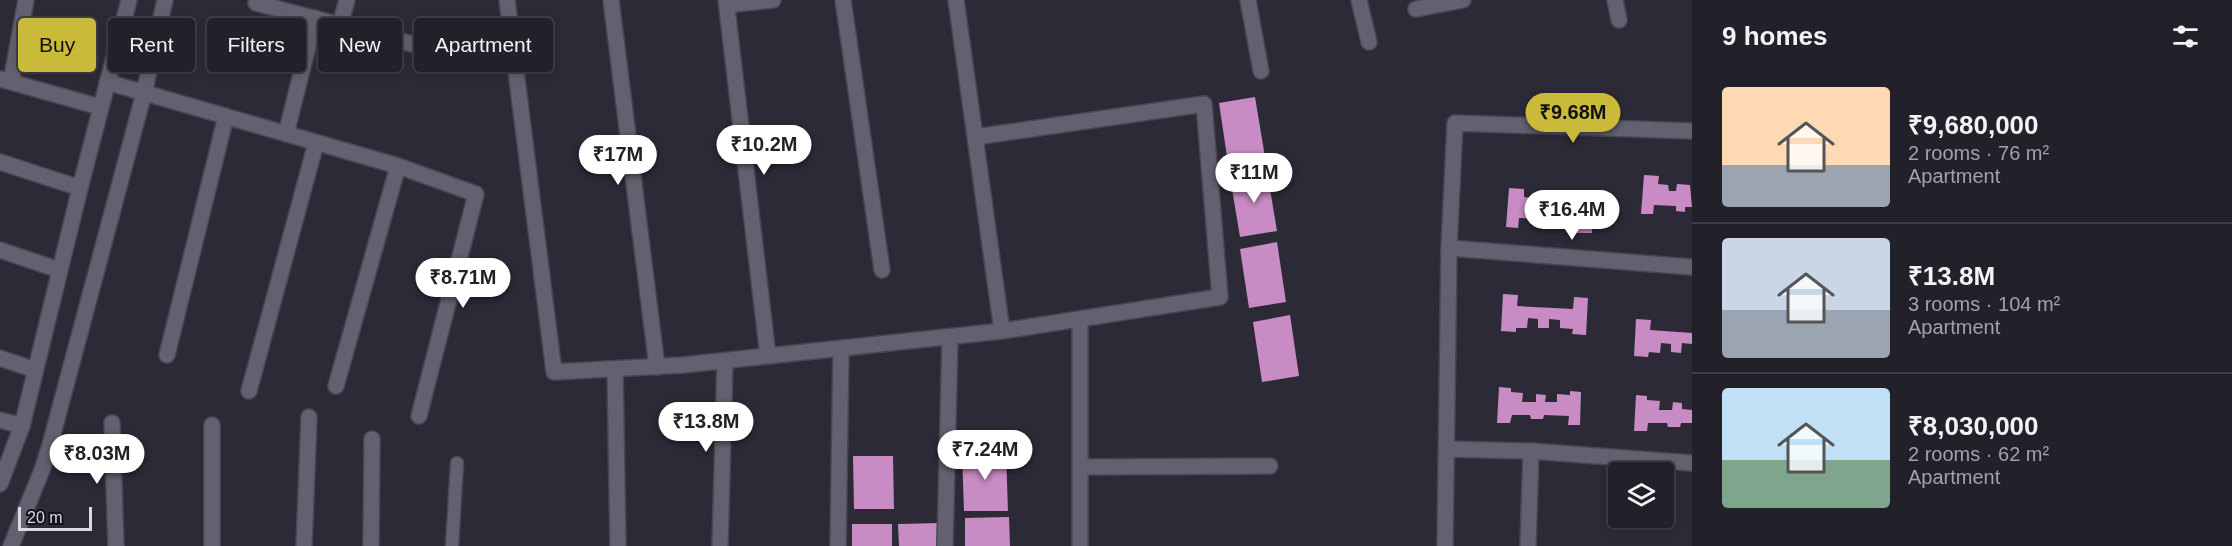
<!DOCTYPE html>
<meta charset="utf-8">
<style>
:root{--surface:#222029;--page:#2a2831;--text:#f1f3f6;--muted:#a2a3a8;--line:#3f3e46;--accent:#caba39}
body{margin:0;font-family:Helvetica,sans-serif;background:var(--page);color:var(--text);height:100vh;display:flex;flex-direction:column;font-size:22px;white-space:nowrap}
*{box-sizing:border-box;margin:0}
p{font-size:20px;color:var(--muted)}
.icon{flex:none;width:33px;height:33px;fill:none;stroke:currentColor;stroke-width:2;stroke-linecap:round;stroke-linejoin:round}
.map{position:relative;flex:1;overflow:hidden}
.side{display:flex;flex-direction:column;background:var(--surface);width:540px}
.side>*{flex:none}
.guide{position:absolute;left:18px;top:18px;width:570px;height:54px;display:flex;gap:12px}
.tools{position:absolute;left:1608px;top:462px;display:grid;gap:12px}
.tools a{display:grid;place-items:center;width:66px;height:66px;border-radius:6px;background:var(--surface);box-shadow:0 3px 9px #0003,0 0 0 2px var(--line);font-size:30px}
.scale{position:absolute;left:18px;bottom:15px;width:74px;box-sizing:border-box;padding-left:6px;border:3px solid #dcdae3;border-top:0;font-size:16px;line-height:21px;white-space:nowrap;color:#dcdae3;-webkit-text-stroke:4px #151319;paint-order:stroke}
.price{position:absolute;translate:-50% -51px;padding:0 14px;border-radius:21px;background:#fff;color:#222;font-size:20px;line-height:39px;filter:drop-shadow(0 2px 3px #0008)}
.price::after{content:'';position:absolute;left:50%;top:36px;width:18px;height:14px;margin-left:-9px;background:inherit;clip-path:polygon(0 0,100% 0,50% 100%)}
.price.current{background:var(--accent);color:#111}
ul{padding:0;list-style:none}
li{display:flex;align-items:center;gap:18px;height:150px;padding:0 30px}
li+li{border-top:2px solid var(--line)}
li span{display:grid;place-items:center;flex:none;width:168px;height:120px;border-radius:6px;color:#555}
li>.icon{margin-inline-start:auto}
span .icon{width:72px;height:72px;fill:#fffc;stroke-width:1}
li b{font-size:26px}
h2{display:flex;justify-content:space-between;align-items:center;height:72px;padding:0 30px;font-size:26px}
.tag{padding:0 21px;border-radius:6px;background:var(--surface);box-shadow:0 3px 9px #0003,0 0 0 2px var(--line);font-size:21px;line-height:54px}
.tag.current{background:var(--accent);color:#111}
main{display:flex;flex:1;min-height:0}
.map>svg:first-child{display:block}
.building{fill:#c88bc3}
.lines{fill:none;stroke-linecap:round;stroke-linejoin:round}
.lane-casing{stroke:#494651;stroke-width:15}
.street-casing{stroke:#494651;stroke-width:18}
.secondary-casing{stroke:#494651;stroke-width:18}
.lane{stroke:#63606f;stroke-width:12}
.street{stroke:#63606f;stroke-width:15}
.secondary{stroke:#63606f;stroke-width:15}
</style>
<main>
<div class="map">
<svg width="1692" height="546" viewBox="0 0 1692 546">
<rect width="100%" height="100%" fill="#2d2a37"/>
<!-- building -->
<path class="building" d="M1255,97L1265,157L1228,163L1219,103Z
M1267,171L1277,231L1240,237L1230,177Z
M1644,175L1659,176L1658,184L1668,185L1669,191H1676L1677,184L1690,185L1692,207H1685V212L1676,211V206L1654,205L1653,214H1641Z
M1509,188L1524,189V197L1533,198L1534,204H1541L1542,197L1555,198V207H1563L1564,198H1574V190L1594,191L1592,233H1575L1576,221L1550,220V225L1540,224L1541,219L1519,218L1518,228L1506,227Z
M1277,242L1286,302L1249,308L1240,249Z
M1503,294L1518,295L1517,306L1573,309L1574,297L1588,298L1586,335L1572,334L1573,329L1560,328V320L1549,319V328H1538V319L1528,318L1527,328H1516V332L1501,331Z
M1290,315L1299,376L1262,382L1253,322Z
M1636,319L1651,320L1650,330L1692,333V344L1682,343L1681,353L1671,352V344L1661,343L1660,353L1649,352L1648,357L1634,356Z
M1499,387L1511,388V392L1523,393L1522,402H1536V394L1546,395L1545,402H1557V394L1570,395V391L1581,392L1580,425H1568L1569,416L1544,415L1543,419H1531L1530,415H1512L1510,423H1497Z
M1636,395L1647,396V400L1660,401L1659,410H1672L1673,402L1682,403V409L1692,410V423H1681L1680,427H1668L1667,423H1648L1647,431H1634Z
M1006,451L1008,511H964L962,452Z
M853,456H893L894,509H854Z
M1009,517L1010,546H965V518Z
M939,523V546H899L898,524Z
M852,524H892V546H852Z"/>
<g class="lines">
<defs>
<path id="lane" d="M452,546L457,463"/>
<path id="street" d="M257,0L256,3L454,55
M507,0L554,372L683,365L1002,331L1220,297L1204,104L975,137
M611,0L657,367
M726,0L768,356
M843,0L882,270
M956,0L1002,331
M1248,0L1261,71
M1359,0L1369,42
M1615,0L1619,20
M727,5L773,0
M1416,9L1463,0
M340,25L347,0
M0,79L100,107
M11,82L26,0
M107,82L398,166L476,194L419,416
M286,134L315,18
M0,162L80,188
M1449,248L1692,267
M0,250L59,270
M1080,319V546
M167,355L226,116
M0,358L35,370
M615,369L618,546
M336,386L398,166
M249,391L316,143
M0,420L22,426
M112,423L116,546
M212,425V546
M1446,449L1531,451L1692,463
M1080,467L1270,466
M304,546L309,417
M371,546L372,439
M720,546L725,361
M838,546L841,348
M945,546L950,337
M1445,546L1449,248L1455,123L1692,131
M1528,546L1531,451"/>
<path id="secondary" d="M0,484L22,426L80,188L129,0
M11,546L42,470L50,445L144,93L165,0"/>
</defs>
<!-- lane casing -->
<use href="#lane" class="lane-casing"/>
<!-- street casing -->
<use href="#street" class="street-casing"/>
<!-- secondary casing -->
<use href="#secondary" class="secondary-casing"/>
<!-- lane -->
<use href="#lane" class="lane"/>
<!-- street -->
<use href="#street" class="street"/>
<!-- secondary -->
<use href="#secondary" class="secondary"/>
</g>
</svg>
<div class="tools">
<a><svg class="icon" aria-label="layers" viewBox="0 0 24 24"><path d="M12 4l9 5-9 5-9-5zM3 14l9 5 9-5"/></svg></a>
</div>
<div class="scale">20 m</div>
<b class="price current" style="left:1573px;top:144px">₹9.68M</b>
<b class="price" style="left:764px;top:176px">₹10.2M</b>
<b class="price" style="left:618px;top:186px">₹17M</b>
<b class="price" style="left:1254px;top:204px">₹11M</b>
<b class="price" style="left:1572px;top:241px">₹16.4M</b>
<b class="price" style="left:463px;top:309px">₹8.71M</b>
<b class="price" style="left:706px;top:453px">₹13.8M</b>
<b class="price" style="left:985px;top:481px">₹7.24M</b>
<b class="price" style="left:97px;top:485px">₹8.03M</b>
<div class="guide">
<a class="tag current">Buy</a>
<a class="tag">Rent</a>
<a class="tag">Filters</a>
<a class="tag">New</a>
<a class="tag">Apartment</a>
</div>
</div>
<section class="side">
<h2>9 homes<svg class="icon" aria-label="filters" viewBox="0 0 24 24"><path d="M4 7h16M4 17h16"/><circle cx="9" cy="7" r="2"/><circle cx="15" cy="17" r="2"/></svg></h2>
<ul>
<li><span style="background:linear-gradient(#ffd9b3 65%,#9aa5b1 0)"><svg class="icon" aria-label="home" viewBox="0 0 24 24"><path d="M3 11l9-7 9 7M6 9v11h12V9"/></svg></span><div><b>₹9,680,000</b><p>2 rooms · 76 m²</p><p>Apartment</p></div></li>
<li><span style="background:linear-gradient(#c9d6e8 60%,#9aa5b1 0)"><svg class="icon" aria-label="home" viewBox="0 0 24 24"><path d="M3 11l9-7 9 7M6 9v11h12V9"/></svg></span><div><b>₹13.8M</b><p>3 rooms · 104 m²</p><p>Apartment</p></div></li>
<li><span style="background:linear-gradient(#bfe0f5 60%,#7fa58c 0)"><svg class="icon" aria-label="home" viewBox="0 0 24 24"><path d="M3 11l9-7 9 7M6 9v11h12V9"/></svg></span><div><b>₹8,030,000</b><p>2 rooms · 62 m²</p><p>Apartment</p></div></li>
</ul>
</section>
</main>
